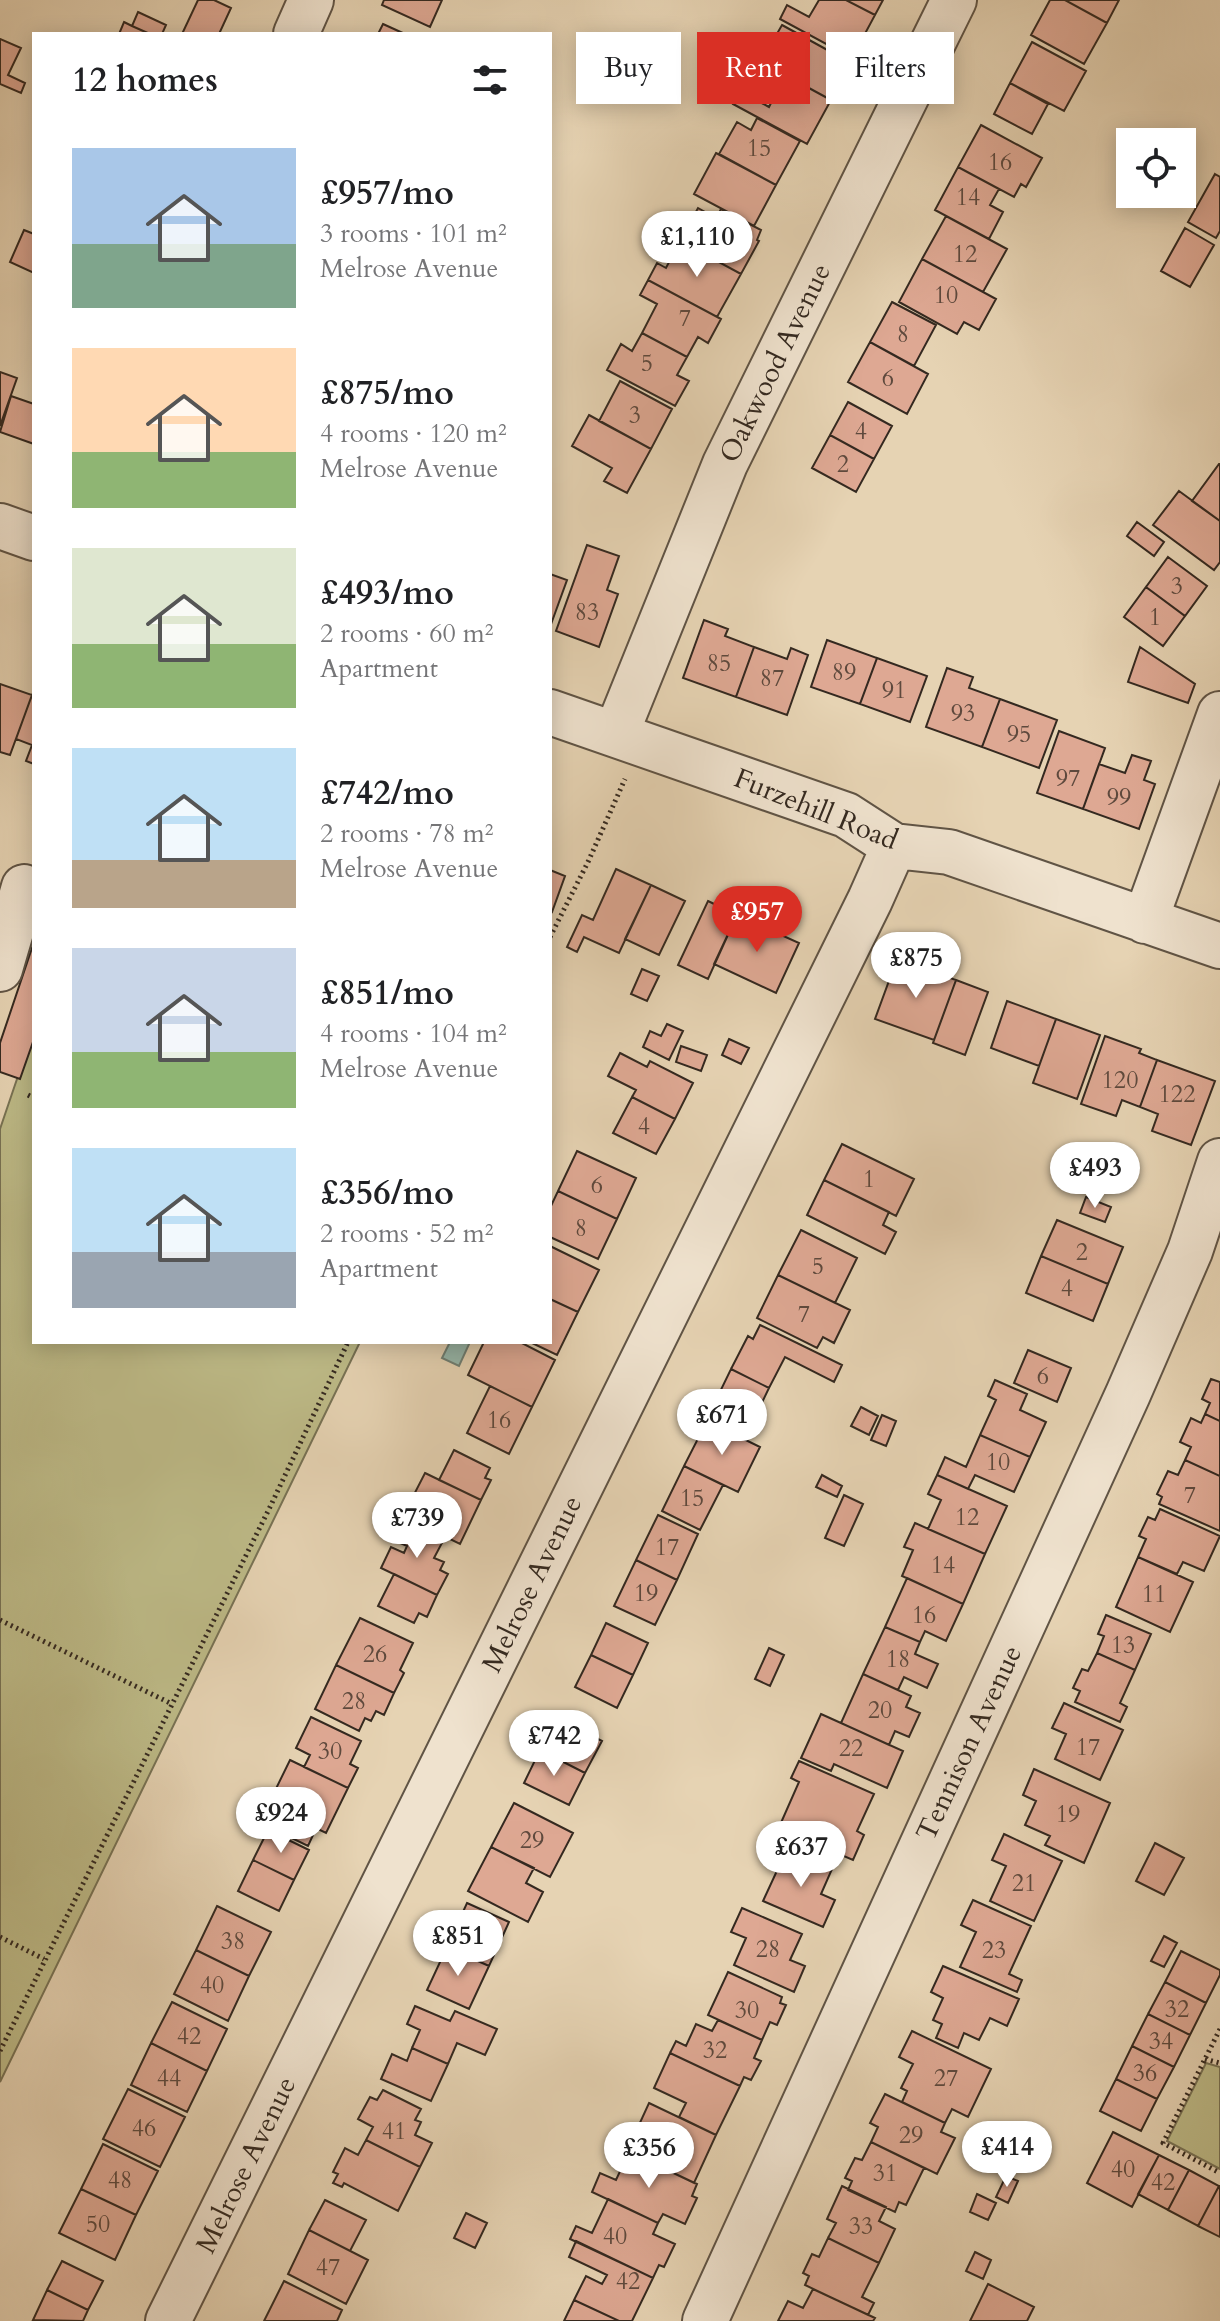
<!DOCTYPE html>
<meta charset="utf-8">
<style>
:root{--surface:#fff;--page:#f6f6f6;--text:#202124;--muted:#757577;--accent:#d93025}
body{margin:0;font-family:Cardo,serif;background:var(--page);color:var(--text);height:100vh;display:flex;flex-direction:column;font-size:30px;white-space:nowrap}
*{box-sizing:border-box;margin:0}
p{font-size:26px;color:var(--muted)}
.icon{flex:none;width:44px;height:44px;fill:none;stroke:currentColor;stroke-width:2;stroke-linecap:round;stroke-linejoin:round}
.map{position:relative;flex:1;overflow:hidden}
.sheet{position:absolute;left:32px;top:32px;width:520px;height:1312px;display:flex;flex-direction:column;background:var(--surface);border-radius:0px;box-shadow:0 4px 20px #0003}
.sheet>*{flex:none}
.guide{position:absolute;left:576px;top:32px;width:524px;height:72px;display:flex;gap:16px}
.fabs{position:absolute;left:1116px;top:128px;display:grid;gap:16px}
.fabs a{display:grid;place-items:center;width:80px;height:80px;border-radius:0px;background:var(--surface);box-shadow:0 4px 20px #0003;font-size:40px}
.price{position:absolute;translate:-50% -68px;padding:0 18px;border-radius:28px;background:#fff;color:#222;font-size:26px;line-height:52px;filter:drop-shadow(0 2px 4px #0008)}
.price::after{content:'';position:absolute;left:50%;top:48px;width:24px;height:18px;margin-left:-12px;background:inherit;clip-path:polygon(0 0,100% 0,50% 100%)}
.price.selected{background:var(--accent);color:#fff}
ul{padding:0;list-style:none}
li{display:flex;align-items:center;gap:24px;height:200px;padding:0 40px}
li span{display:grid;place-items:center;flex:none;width:224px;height:160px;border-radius:0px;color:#555}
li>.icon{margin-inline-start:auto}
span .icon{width:96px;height:96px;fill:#fffc;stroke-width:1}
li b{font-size:34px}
h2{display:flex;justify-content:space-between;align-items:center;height:96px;padding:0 40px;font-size:34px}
.chip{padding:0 28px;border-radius:0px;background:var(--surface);box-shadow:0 4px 20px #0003;font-size:28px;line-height:72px}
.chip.selected{background:var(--accent);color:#fff}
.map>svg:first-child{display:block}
.green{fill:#bdba87;stroke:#787254;stroke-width:2}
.water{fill:#96b8ac;stroke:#6f7f74;stroke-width:2}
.building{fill:#dea893;stroke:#342920;stroke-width:2}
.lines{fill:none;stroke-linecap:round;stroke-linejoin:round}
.minor-casing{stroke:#605445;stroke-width:48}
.path{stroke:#342920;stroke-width:5;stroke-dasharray:2 4;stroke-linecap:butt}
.minor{stroke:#efe2ce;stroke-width:44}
.labels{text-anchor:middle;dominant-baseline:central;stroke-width:7;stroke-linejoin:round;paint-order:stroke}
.number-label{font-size:24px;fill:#5e493d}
.street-label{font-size:28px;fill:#342920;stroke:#efe2ce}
</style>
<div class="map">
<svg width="1220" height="2321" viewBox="0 0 1220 2321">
<rect width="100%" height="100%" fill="#e6d3b3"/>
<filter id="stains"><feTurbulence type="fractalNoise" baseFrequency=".0025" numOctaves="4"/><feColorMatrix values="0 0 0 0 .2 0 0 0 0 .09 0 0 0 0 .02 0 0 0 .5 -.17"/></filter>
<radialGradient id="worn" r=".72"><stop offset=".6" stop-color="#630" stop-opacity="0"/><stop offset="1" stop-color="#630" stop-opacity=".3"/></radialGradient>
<!-- green -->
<path class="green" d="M34,1029V1342H360L0,2082V1129Z
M1206,2063L1220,2067V2169L1167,2141Z"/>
<!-- water -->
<path class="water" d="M450,1342H470L459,1366L442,1358Z"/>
<!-- building -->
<path class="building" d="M198,0H214L231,8L219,34H182Z
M384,0H442L430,27L382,5Z
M819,0H846L875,15L852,58L780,19L787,5L809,17Z
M846,0H883L875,15Z
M1050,0H1065L1107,23L1084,64L1031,35Z
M1065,0H1119L1107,23Z
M138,12L166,25L162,34H150L132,26Z
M124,22L132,26L150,34H119Z
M383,24L405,34H378Z
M782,25L851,63L831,100L785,75L792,65L767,51Z
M0,39L21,48L8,75L25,83L21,93L0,84Z
M1032,42L1086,71L1064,111L1010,83Z
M785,75L831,100L807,144L733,104L740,91L769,107Z
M1010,83L1048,104L1032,134L994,114Z
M757,118L800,141L776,185L719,154L737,122L751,130Z
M981,125L1042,158L1026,187L1021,184L1014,197L958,167Z
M716,153L776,185L754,226L694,194Z
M958,167L999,189L990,205L1003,212L989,239L935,210Z
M1215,174L1220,177V231L1216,238L1188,222Z
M698,208L716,218L721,209L761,230L757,240L759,241L741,274L680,241Z
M946,216L1007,249L983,292L922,259Z
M1185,228L1214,245L1190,287L1161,271Z
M24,230L34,234V273L10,262Z
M680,241L741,274L717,317L648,280L657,263L666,268Z
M922,259L996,299L979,330L964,322L957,334L899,302Z
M648,280L721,319L708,343L698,337L687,357L642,333L657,304L640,295Z
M892,302L936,325L914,366L870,342Z
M642,333L687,357L677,375L689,381L675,406L607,370L621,344L632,351Z
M870,342L928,374L907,414L848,382Z
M0,372L17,378L0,426Z
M620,381L672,409L651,449L599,421Z
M11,396L34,404V444L0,432Z
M848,402L892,426L874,459L830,435Z
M589,415L651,449L627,493L604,481L612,468L572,446Z
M830,435L874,459L856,492L812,468Z
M1219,464H1220V521L1192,501Z
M1179,491L1220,521V562L1214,570L1153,525Z
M1137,522L1164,542L1154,556L1127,536Z
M587,545L619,556L607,590L618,594L599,647L556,631Z
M1168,557L1207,586L1185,616L1146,587Z
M550,574L567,580L550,627Z
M1146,587L1185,616L1163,646L1124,617Z
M704,620L728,629L725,636L754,647L736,697L683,678Z
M827,640L877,658L860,704L811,687Z
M754,647L787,659L791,648L808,655L787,715L736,697Z
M1140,647L1195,684L1188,703L1128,682Z
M877,658L927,676L910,722L860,704Z
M947,668L973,677L969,688L1000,699L982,747L926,727Z
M0,684L32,695L10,755L0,752Z
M32,695L34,696V764L26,761L32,745L16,739Z
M1000,699L1057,720L1039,768L982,747Z
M1059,731L1105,748L1083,809L1037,793Z
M1132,755L1151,761L1144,780L1155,784L1139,829L1083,809L1099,764L1125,773Z
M616,869L651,885L619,953L584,937L577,952L567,947L582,915L593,920Z
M550,870L565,876L552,912L550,911Z
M651,885L685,901L659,955L625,939Z
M708,901L737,915L708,979L678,965Z
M737,915L799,943L776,993L714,964Z
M34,942V1039L20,1079L0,1072V1043Z
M897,959L956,980L934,1040L875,1019Z
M642,969L659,976L647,1001L631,994Z
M956,980L988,992L965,1055L933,1043Z
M1007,1001L1056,1019L1039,1066L991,1048Z
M1056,1019L1100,1035L1077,1099L1033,1083Z
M667,1024L683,1031L669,1060L643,1047L650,1031L661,1036Z
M1105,1036L1141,1049L1139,1053L1157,1060L1140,1107L1122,1100L1116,1116L1081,1104Z
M729,1039L749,1048L741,1064L722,1055Z
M681,1046L707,1055L701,1071L676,1062Z
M620,1053L647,1067L650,1061L693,1083L675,1119L632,1097L636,1090L608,1076Z
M1157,1060L1215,1081L1191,1145L1152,1131L1158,1114L1140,1107Z
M632,1097L675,1119L656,1154L613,1133Z
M842,1144L914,1179L896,1216L824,1180Z
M577,1151L636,1178L617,1219L558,1191Z
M824,1180L889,1212L883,1225L896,1232L885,1254L807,1215Z
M558,1191L617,1219L598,1259L550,1237V1208Z
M1086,1197L1111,1207L1105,1222L1080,1213Z
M1057,1220L1123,1247L1108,1284L1041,1256Z
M801,1230L857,1258L835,1303L778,1275Z
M550,1246L599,1270L578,1312L550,1299Z
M1041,1256L1108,1284L1093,1321L1026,1293Z
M778,1275L850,1310L834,1343L823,1337L817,1348L757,1318Z
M550,1299L578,1312L557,1355L530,1342H550Z
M760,1325L842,1365L834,1382L785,1357L769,1388L731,1369L748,1336L753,1339Z
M484,1342H520L555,1360L532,1407L468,1375Z
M1028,1350L1071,1368L1057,1402L1014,1383Z
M731,1369L769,1388L753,1421L715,1402Z
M1211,1379L1220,1382V1421L1205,1414L1210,1403L1202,1399Z
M995,1380L1027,1394L1020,1410L1046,1422L1030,1457L980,1435L996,1400L988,1396Z
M490,1386L532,1407L509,1454L467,1433Z
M861,1407L878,1416L869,1435L851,1426Z
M1205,1414L1220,1421V1476L1185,1460L1191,1447L1180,1442L1191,1418L1201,1423Z
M882,1415L896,1421L886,1446L871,1440Z
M707,1421L760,1447L738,1492L684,1466Z
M980,1435L1030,1457L1014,1492L975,1475L968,1489L937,1475L945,1457L966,1467Z
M454,1450L490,1468L485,1478L491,1480L481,1500L439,1480Z
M1185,1460L1220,1476V1531L1159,1504L1162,1497L1157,1494L1168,1471L1178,1475Z
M684,1466L723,1485L700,1530L662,1511Z
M425,1473L481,1500L460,1544L403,1516Z
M822,1475L842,1486L837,1497L816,1487Z
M937,1475L1007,1506L985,1554L928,1529L941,1500L928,1494Z
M844,1495L863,1504L844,1546L825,1538Z
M1160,1509L1220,1536L1204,1571L1183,1562L1177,1574L1138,1557L1146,1539L1139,1536L1148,1517L1155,1520Z
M658,1515L698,1534L677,1580L636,1560Z
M406,1523L443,1541L434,1558L444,1562L440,1570L448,1574L437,1595L381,1568L391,1547L404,1553L407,1546L398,1542Z
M915,1523L985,1554L963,1604L902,1576L913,1550L904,1547Z
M1138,1557L1193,1582L1170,1632L1116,1607Z
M636,1560L677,1580L655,1625L614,1606Z
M394,1574L437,1595L427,1617L419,1613L414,1623L378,1606Z
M907,1578L963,1604L946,1641L925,1631L920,1642L885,1627Z
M1106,1615L1151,1634L1135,1670L1097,1653L1104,1636L1098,1634Z
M360,1618L413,1643L400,1670L404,1673L394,1693L336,1665Z
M606,1623L648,1643L633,1675L591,1655Z
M885,1627L920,1642L915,1654L938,1664L927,1688L904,1677L898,1690L863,1674Z
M769,1648L784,1655L770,1686L755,1679Z
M1097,1653L1135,1670L1120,1703L1127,1707L1120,1722L1075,1702L1080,1691L1073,1688L1082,1669L1088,1671Z
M591,1655L633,1675L617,1708L575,1687Z
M336,1665L394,1693L384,1715L376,1711L371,1721L365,1718L359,1731L315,1709Z
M863,1674L911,1696L906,1707L920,1713L909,1737L895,1731L889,1745L841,1723Z
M1064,1703L1123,1730L1100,1780L1055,1759L1066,1734L1052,1728Z
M821,1714L903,1751L887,1788L834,1764L831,1771L801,1758Z
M311,1717L361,1741L350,1764L358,1768L348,1788L304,1767L310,1755L296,1748Z
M556,1718L602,1741L585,1773L540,1750Z
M540,1750L585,1773L569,1805L524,1783Z
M290,1760L348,1788L326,1833L268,1805Z
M799,1761L874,1794L857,1831L864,1835L853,1860L794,1835L795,1831L780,1825L799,1782L791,1778Z
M1034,1769L1110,1803L1084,1863L1045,1845L1050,1836L1025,1825L1036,1801L1023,1795Z
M514,1803L573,1833L550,1877L491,1847Z
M279,1816L314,1833L308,1846L273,1829Z
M268,1830L309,1850L294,1880L253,1860Z
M1004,1834L1062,1861L1034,1921L990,1901L1006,1866L992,1860Z
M1155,1843L1184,1858L1164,1895L1136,1881Z
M491,1847L534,1868L526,1883L543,1892L528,1922L468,1891Z
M787,1849L832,1869L821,1894L835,1900L823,1927L763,1901Z
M253,1860L294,1880L279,1911L238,1891Z
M973,1900L1031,1926L1009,1974L1022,1980L1017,1992L960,1967L976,1932L961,1925Z
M467,1903L509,1922L489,1966L447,1947Z
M217,1906L271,1932L249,1976L196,1950Z
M742,1908L802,1934L790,1960L805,1966L794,1992L734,1965L746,1938L731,1932Z
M1164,1936L1177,1943L1164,1967L1151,1961Z
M447,1947L489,1966L469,2009L427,1990Z
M196,1950L249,1976L228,2021L174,1994Z
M1181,1951L1220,1970V1975L1206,2003L1165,1982Z
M943,1966L1019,1999L1007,2026L990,2018L979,2040L964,2033L958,2048L936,2038L942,2024L933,2020L943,1998L931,1992Z
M728,1972L782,1997L780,2003L786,2005L777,2025L770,2022L762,2040L708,2015Z
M1165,1982L1206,2003L1190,2035L1148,2014Z
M172,2002L227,2029L207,2071L151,2043Z
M415,2006L450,2021L455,2011L497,2029L485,2055L457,2043L448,2064L412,2048L420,2030L407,2024Z
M1148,2014L1190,2035L1174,2067L1132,2046Z
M718,2020L762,2040L754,2058L761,2061L751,2080L744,2077L740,2086L670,2053L676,2041L686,2046L696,2024L712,2031Z
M912,2031L991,2069L968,2117L952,2109L945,2123L902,2102L907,2091L901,2088L913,2064L899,2057Z
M151,2043L207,2071L187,2112L131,2085Z
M1132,2046L1174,2067L1157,2099L1116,2079Z
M412,2048L448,2064L431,2101L381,2079L392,2054L407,2061Z
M670,2053L740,2086L716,2135L679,2117L686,2103L654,2088Z
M1116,2079L1157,2099L1141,2131L1100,2111Z
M128,2089L185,2117L160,2167L103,2139Z
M383,2090L421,2109L415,2120L421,2122L415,2135L432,2143L420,2167L366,2140L373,2127L358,2119L370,2097L377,2100Z
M885,2094L945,2123L941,2132L955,2138L937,2174L871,2142L878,2127L870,2123Z
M649,2103L716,2135L694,2183L627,2151Z
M1113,2132L1159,2155L1132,2207L1087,2183Z
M366,2140L420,2167L398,2211L344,2183L342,2187L333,2183L338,2174L333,2172L345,2148L358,2155Z
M871,2142L924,2168L906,2205L899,2202L895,2212L848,2190L852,2181L845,2178L855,2158L862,2160Z
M103,2144L158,2171L136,2215L81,2189Z
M629,2152L697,2184L692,2196L697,2198L685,2224L663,2214L658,2223L592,2192L600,2173L616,2180Z
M1159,2155L1189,2170L1168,2210L1138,2194Z
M1189,2170L1219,2186L1198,2226L1168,2210Z
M1006,2176L1018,2181L1008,2203L996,2197Z
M842,2186L886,2207L879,2221L895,2229L879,2263L828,2238L836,2223L827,2219Z
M1219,2186H1220V2237L1198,2226Z
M81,2189L136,2215L115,2260L59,2233Z
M977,2194L996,2203L988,2220L970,2212Z
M608,2199L658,2223L653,2234L675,2244L664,2267L659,2265L653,2278L570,2239L576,2226L592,2233Z
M325,2200L366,2220L350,2251L309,2230Z
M466,2213L487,2223L475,2248L454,2238Z
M309,2230L368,2260L346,2304L288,2274Z
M828,2238L879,2263L862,2297L874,2303L868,2315L805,2285L809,2276L803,2273L812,2254L819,2257Z
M576,2241L653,2278L632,2321H619L574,2300L586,2276L602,2284L607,2275L569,2257Z
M975,2252L991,2260L983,2279L966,2271Z
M62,2261L103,2281L88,2310L47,2290Z
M284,2281L342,2310L337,2321H264Z
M988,2284L1034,2307L1027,2321H970Z
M813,2289L875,2318L873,2321H778L788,2301L803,2308Z
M47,2290L88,2310L83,2321L33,2320Z
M574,2300L619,2321H564Z"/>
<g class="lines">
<defs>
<path id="minor" d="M296,34L311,0
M0,526L34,538
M550,712L846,815L894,846L949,852L1220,946
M616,734L725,464L954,0
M1145,921L1220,714
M0,969L24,887
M168,2321L870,900L894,846
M705,2321L1128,1394L1190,1251L1220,1161"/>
</defs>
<!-- minor casing -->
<use href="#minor" class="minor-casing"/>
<!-- path -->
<path class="path" d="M550,937L588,862L625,779
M28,1095L34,1098
M0,1620L172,1704
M0,1937L44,1959
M1220,2029L1163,2143L1220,2173
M0,2051L271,1505L348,1342
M1205,2059L1220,2063"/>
<!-- minor -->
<use href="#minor" class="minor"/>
</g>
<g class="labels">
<!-- number labels -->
<g class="number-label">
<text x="759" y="148">15</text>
<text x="1000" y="162">16</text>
<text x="968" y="197">14</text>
<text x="965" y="254">12</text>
<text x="946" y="295">10</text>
<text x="685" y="318">7</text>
<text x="903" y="334">8</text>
<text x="647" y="363">5</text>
<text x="888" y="378">6</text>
<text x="635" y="415">3</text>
<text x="861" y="431">4</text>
<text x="843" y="464">2</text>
<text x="1177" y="586">3</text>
<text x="587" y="612">83</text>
<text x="1155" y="617">1</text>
<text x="719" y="663">85</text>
<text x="844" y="672">89</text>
<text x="772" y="678">87</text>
<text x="894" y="690">91</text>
<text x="963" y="713">93</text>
<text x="1019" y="734">95</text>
<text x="1068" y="778">97</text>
<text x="1119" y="797">99</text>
<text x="1120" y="1080">120</text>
<text x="1177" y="1094">122</text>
<text x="644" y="1126">4</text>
<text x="869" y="1179">1</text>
<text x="597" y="1185">6</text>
<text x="581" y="1228">8</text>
<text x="1082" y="1252">2</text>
<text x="818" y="1266">5</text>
<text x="1067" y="1288">4</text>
<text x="804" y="1314">7</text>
<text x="1043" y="1376">6</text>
<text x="499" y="1420">16</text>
<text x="998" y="1462">10</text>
<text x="1190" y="1495">7</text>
<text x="692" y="1498">15</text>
<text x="967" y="1517">12</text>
<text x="667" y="1547">17</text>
<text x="943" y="1565">14</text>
<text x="646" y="1593">19</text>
<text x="1154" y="1594">11</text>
<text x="924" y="1615">16</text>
<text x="1123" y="1645">13</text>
<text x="375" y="1654">26</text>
<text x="898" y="1659">18</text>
<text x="354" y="1701">28</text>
<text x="880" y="1710">20</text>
<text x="1088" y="1747">17</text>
<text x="851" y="1748">22</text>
<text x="330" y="1751">30</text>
<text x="1068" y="1814">19</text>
<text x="532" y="1840">29</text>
<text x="1024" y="1883">21</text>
<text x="233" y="1941">38</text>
<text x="768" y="1949">28</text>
<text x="994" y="1950">23</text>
<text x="212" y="1985">40</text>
<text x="1177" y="2009">32</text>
<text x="747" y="2010">30</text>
<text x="189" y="2036">42</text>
<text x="1161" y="2041">34</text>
<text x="715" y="2050">32</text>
<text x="1145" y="2073">36</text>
<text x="169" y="2078">44</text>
<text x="946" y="2078">27</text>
<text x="144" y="2128">46</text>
<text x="394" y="2131">41</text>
<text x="911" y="2135">29</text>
<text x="1123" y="2169">40</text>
<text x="885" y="2173">31</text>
<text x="120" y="2180">48</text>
<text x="1163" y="2182">42</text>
<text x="98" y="2224">50</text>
<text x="861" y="2226">33</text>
<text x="615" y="2236">40</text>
<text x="328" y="2267">47</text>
<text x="628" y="2281">42</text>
</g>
<!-- street labels -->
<g class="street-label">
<text transform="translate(775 363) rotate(-64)">Oakwood Avenue</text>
<text transform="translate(816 809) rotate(22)">Furzehill Road</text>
<text transform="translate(532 1584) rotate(-64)">Melrose Avenue</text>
<text transform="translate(969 1743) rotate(-65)">Tennison Avenue</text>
<text transform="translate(246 2165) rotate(-64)">Melrose Avenue</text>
</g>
</g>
<rect width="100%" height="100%" filter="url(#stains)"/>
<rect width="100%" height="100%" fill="url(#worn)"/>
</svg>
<div class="fabs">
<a><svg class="icon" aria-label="locate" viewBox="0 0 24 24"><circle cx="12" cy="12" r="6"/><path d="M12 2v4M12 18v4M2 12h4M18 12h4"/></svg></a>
</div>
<b class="price" style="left:697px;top:279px">£1,110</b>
<b class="price selected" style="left:757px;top:954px">£957</b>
<b class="price" style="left:916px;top:1000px">£875</b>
<b class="price" style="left:1095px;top:1210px">£493</b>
<b class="price" style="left:722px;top:1457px">£671</b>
<b class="price" style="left:417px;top:1560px">£739</b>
<b class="price" style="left:554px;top:1778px">£742</b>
<b class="price" style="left:281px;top:1855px">£924</b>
<b class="price" style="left:801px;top:1889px">£637</b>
<b class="price" style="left:458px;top:1978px">£851</b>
<b class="price" style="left:1007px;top:2189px">£414</b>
<b class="price" style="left:649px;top:2190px">£356</b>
<div class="guide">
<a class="chip">Buy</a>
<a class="chip selected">Rent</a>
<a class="chip">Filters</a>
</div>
<section class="sheet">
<h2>12 homes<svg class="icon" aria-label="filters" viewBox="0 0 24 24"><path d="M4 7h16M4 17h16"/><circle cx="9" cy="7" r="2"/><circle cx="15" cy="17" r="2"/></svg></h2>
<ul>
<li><span style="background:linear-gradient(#a9c7e8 60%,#7fa58c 0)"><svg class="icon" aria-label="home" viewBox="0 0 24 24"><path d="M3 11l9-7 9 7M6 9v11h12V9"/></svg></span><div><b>£957/mo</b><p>3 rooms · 101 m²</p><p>Melrose Avenue</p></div></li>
<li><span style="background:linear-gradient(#ffd9b3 65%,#8fb573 0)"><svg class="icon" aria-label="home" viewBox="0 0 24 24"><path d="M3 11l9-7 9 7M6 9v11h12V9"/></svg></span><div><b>£875/mo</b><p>4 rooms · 120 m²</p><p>Melrose Avenue</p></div></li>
<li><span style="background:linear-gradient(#dfe7d0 60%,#8fb573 0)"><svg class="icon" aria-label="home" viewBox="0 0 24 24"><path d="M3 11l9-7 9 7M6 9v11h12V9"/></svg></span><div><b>£493/mo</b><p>2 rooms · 60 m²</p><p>Apartment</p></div></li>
<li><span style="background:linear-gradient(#bfe0f5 70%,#b9a48a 0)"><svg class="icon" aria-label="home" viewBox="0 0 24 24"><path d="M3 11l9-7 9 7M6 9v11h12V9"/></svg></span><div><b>£742/mo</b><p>2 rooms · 78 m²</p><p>Melrose Avenue</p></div></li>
<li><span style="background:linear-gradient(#c9d6e8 65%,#8fb573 0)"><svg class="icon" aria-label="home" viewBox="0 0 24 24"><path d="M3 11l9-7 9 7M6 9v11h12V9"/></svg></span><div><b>£851/mo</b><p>4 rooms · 104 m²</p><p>Melrose Avenue</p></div></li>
<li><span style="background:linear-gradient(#bfe0f5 65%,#9aa5b1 0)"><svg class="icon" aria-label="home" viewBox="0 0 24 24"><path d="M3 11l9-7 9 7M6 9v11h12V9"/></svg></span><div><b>£356/mo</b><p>2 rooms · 52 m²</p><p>Apartment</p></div></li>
</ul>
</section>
</div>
